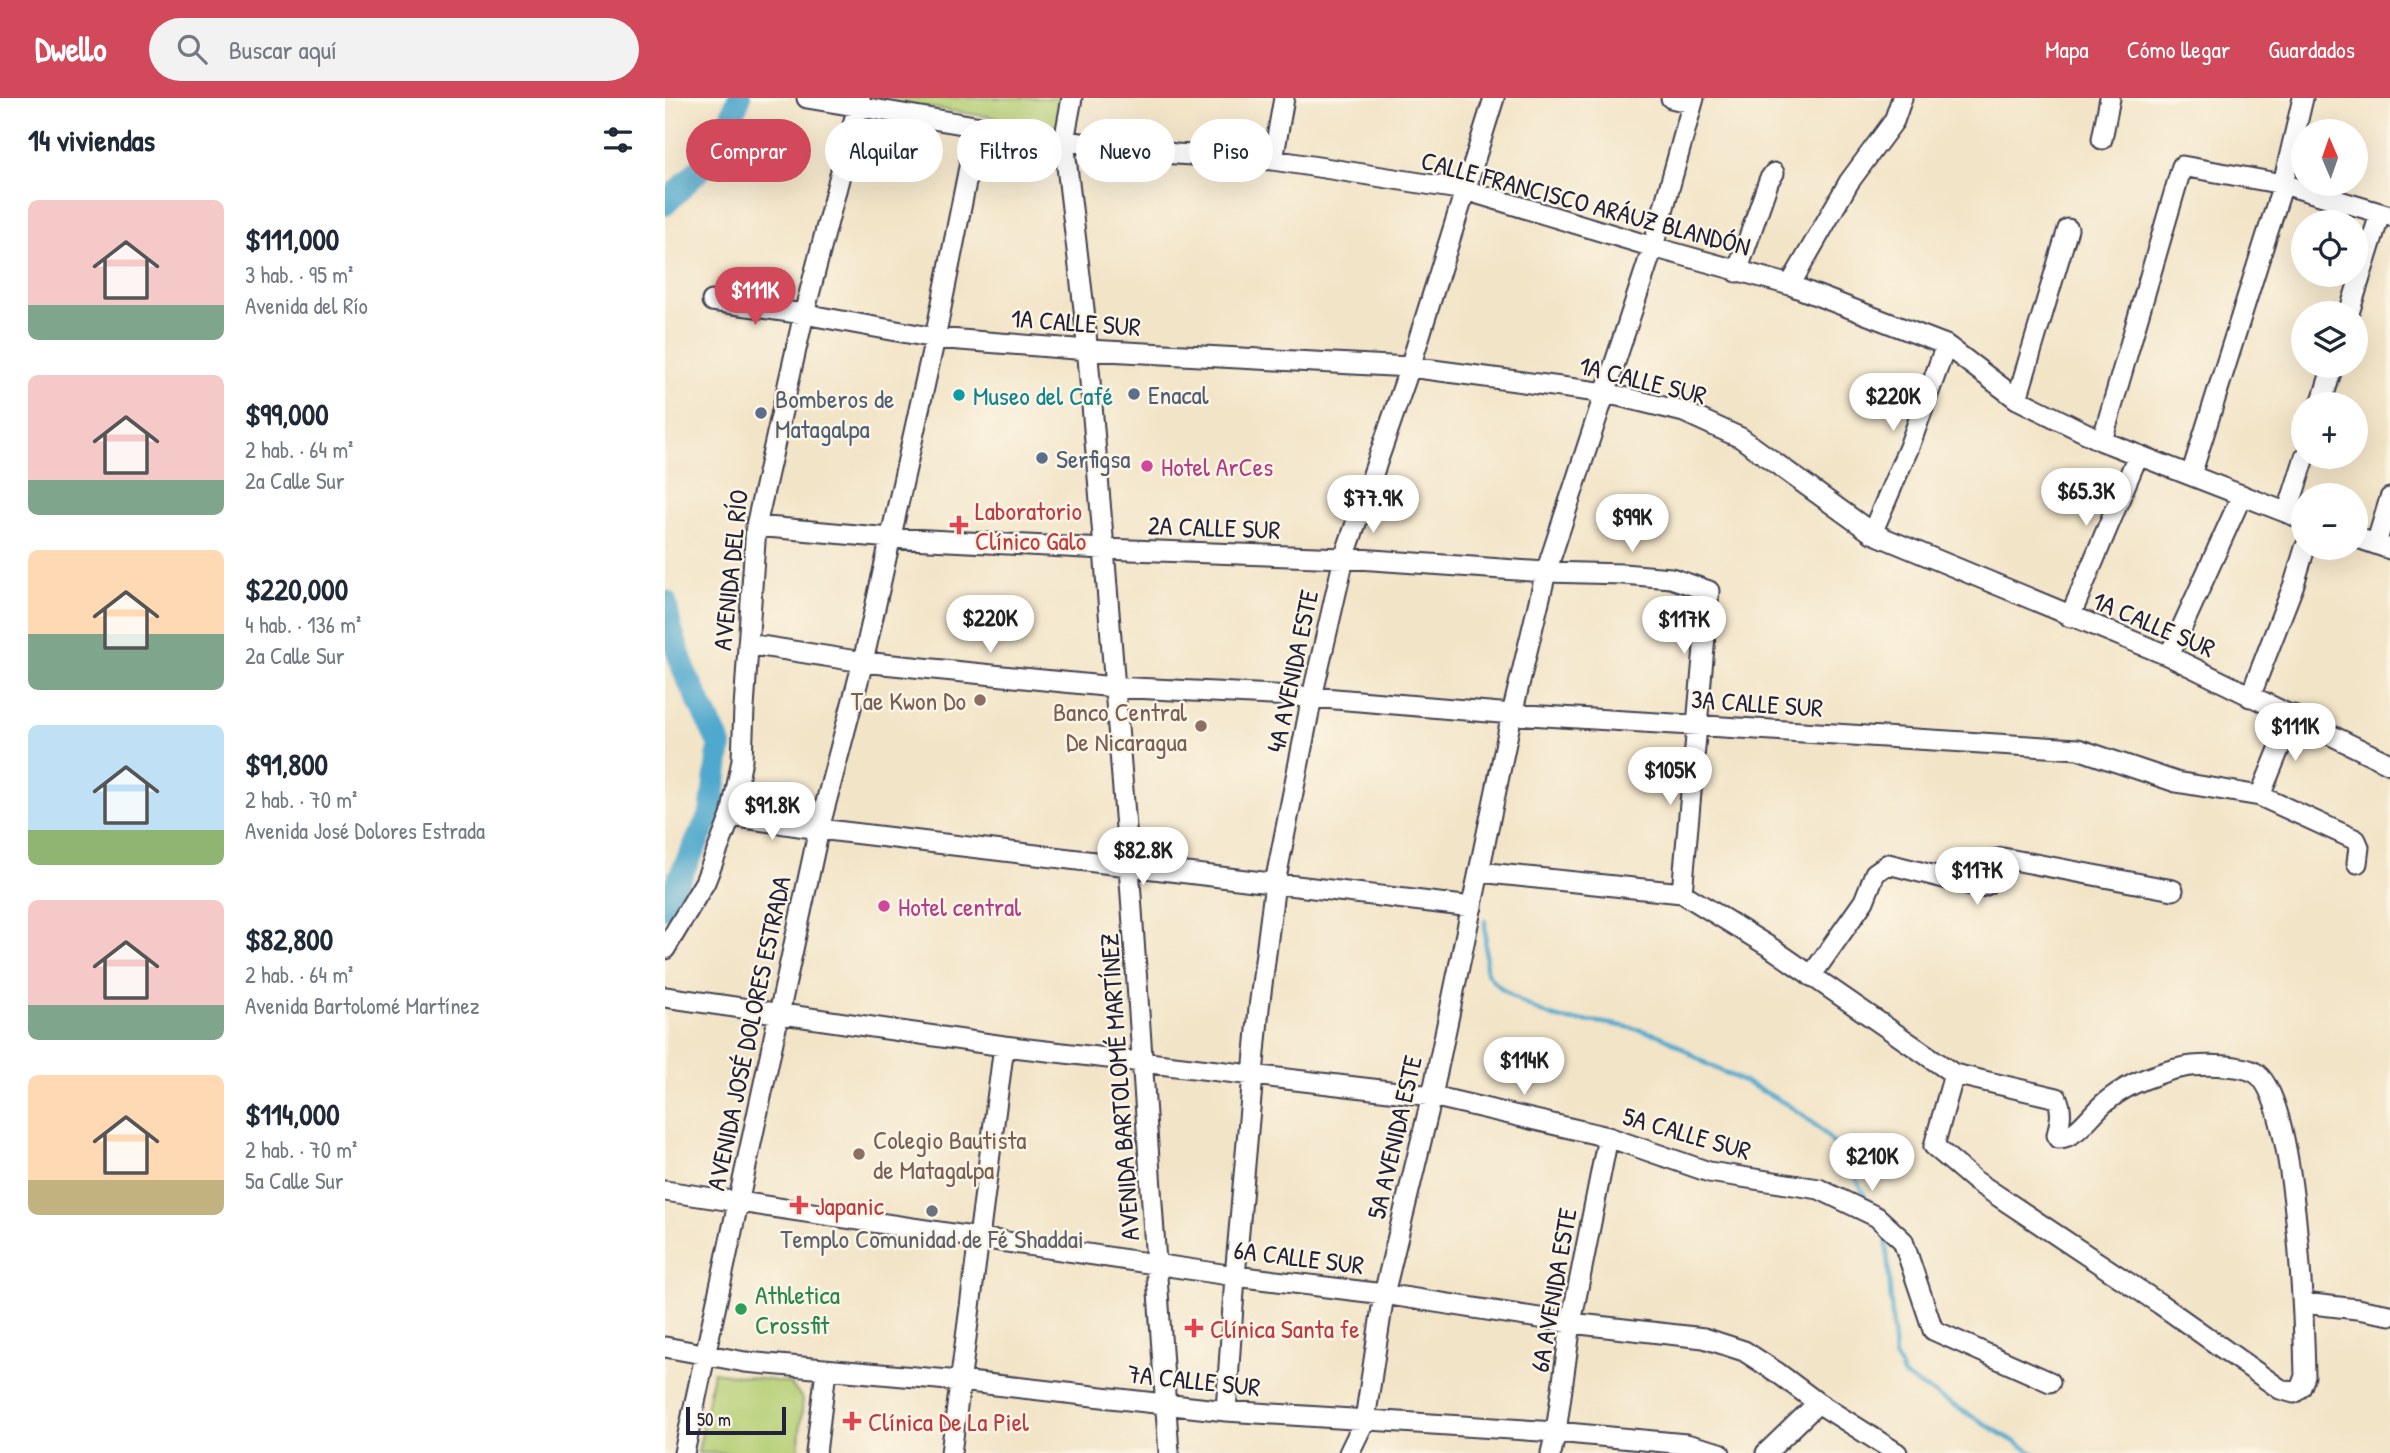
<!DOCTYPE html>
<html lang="es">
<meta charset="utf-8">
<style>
:root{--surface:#fff;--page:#f2f2f3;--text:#1f2937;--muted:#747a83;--accent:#d1495b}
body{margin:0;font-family:"Patrick Hand",sans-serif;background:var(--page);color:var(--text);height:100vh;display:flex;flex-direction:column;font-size:26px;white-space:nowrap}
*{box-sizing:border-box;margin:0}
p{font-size:23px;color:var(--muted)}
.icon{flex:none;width:38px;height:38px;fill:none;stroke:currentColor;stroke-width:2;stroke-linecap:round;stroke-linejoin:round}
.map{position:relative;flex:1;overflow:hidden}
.panel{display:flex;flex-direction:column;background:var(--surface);width:665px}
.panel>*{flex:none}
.banner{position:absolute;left:21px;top:21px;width:665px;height:63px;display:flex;gap:14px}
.needle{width:46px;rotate:358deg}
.controls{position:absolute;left:1626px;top:21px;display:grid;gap:14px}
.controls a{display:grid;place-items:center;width:77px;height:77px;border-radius:50%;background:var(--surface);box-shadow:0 7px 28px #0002;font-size:35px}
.scale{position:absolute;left:21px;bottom:18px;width:100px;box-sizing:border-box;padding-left:7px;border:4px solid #22223b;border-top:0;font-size:19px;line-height:24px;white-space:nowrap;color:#22223b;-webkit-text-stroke:5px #fcf5e5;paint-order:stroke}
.price{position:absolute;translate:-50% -60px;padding:0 16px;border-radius:24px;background:#fff;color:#222;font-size:23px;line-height:46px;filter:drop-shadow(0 2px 4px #0008)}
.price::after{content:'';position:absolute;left:50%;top:42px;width:21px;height:16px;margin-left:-10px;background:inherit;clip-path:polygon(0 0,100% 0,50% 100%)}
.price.current{background:var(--accent);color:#fff}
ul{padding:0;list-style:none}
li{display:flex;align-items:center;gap:21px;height:175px;padding:0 28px}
li span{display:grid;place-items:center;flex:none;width:196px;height:140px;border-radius:10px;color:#555}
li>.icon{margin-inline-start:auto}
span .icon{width:84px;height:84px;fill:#fffc;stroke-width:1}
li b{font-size:30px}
h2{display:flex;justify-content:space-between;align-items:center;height:84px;padding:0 28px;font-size:30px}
.tag{padding:0 24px;border-radius:32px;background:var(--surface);box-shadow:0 7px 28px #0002;font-size:24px;line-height:63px}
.tag.current{background:var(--accent);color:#fff}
header{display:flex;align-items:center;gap:42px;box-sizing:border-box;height:98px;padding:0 35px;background:var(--accent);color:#fff}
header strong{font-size:33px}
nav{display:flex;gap:38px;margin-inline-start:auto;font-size:24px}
.search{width:490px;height:63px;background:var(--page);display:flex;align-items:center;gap:18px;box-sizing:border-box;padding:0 24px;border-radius:38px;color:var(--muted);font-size:26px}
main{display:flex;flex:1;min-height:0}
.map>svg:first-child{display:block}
.green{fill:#b4ce73;stroke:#6b7857;stroke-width:2}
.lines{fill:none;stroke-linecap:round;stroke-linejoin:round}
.stream{stroke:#4fa8cd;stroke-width:4.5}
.river{stroke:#4fa8cd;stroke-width:24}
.minor-casing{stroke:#413f50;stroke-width:23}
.minor{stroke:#fff;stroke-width:19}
.service-dot{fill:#5c6f8a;stroke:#fcf5e5;stroke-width:2.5}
.culture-dot{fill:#0f9aa8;stroke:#fcf5e5;stroke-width:2.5}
.hotel-dot{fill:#d1479c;stroke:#fcf5e5;stroke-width:2.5}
.health-dot{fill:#e0444e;stroke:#fcf5e5;stroke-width:2.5}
.education-dot{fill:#8d6e63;stroke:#fcf5e5;stroke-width:2.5}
.worship-dot{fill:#6b7280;stroke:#fcf5e5;stroke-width:2.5}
.leisure-dot{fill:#2e9e5b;stroke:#fcf5e5;stroke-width:2.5}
.labels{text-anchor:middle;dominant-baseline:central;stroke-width:5;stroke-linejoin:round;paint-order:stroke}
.street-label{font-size:26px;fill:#22223b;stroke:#fcf5e5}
.service-label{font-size:26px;fill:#4e5e75;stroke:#fcf5e5;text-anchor:start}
.culture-label{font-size:26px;fill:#0d838f;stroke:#fcf5e5;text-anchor:start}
.hotel-label{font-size:26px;fill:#b23c85;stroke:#fcf5e5;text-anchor:start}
.health-label{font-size:26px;fill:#be3a42;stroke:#fcf5e5;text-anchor:start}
.education-label{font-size:26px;fill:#785e54;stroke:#fcf5e5;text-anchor:end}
.worship-label{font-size:26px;fill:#5b616d;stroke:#fcf5e5}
.leisure-label{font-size:26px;fill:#27864d;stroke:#fcf5e5;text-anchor:start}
</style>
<header>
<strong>Dwello</strong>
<div class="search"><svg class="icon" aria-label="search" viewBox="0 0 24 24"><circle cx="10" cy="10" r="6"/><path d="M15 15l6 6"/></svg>Buscar aquí</div>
<nav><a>Mapa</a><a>Cómo llegar</a><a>Guardados</a></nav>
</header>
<main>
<section class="panel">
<h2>14 viviendas<svg class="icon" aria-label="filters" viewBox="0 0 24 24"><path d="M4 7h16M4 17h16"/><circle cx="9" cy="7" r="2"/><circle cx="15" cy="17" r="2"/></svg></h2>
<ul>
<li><span style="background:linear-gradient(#f6c9c9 75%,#7fa58c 0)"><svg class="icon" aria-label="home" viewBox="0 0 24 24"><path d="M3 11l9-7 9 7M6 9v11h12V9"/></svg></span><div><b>$111,000</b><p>3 hab. · 95 m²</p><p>Avenida del Río</p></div></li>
<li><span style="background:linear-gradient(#f6c9c9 75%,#7fa58c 0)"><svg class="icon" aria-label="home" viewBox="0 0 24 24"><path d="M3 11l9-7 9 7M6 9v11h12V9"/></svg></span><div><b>$99,000</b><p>2 hab. · 64 m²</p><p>2a Calle Sur</p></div></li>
<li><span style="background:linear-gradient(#ffd9b3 60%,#7fa58c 0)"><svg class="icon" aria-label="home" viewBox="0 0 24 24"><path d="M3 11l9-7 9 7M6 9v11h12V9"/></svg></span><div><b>$220,000</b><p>4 hab. · 136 m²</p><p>2a Calle Sur</p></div></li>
<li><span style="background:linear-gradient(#bfe0f5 75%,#8fb573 0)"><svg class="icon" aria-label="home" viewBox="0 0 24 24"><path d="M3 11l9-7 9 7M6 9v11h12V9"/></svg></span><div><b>$91,800</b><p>2 hab. · 70 m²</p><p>Avenida José Dolores Estrada</p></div></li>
<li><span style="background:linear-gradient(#f6c9c9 75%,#7fa58c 0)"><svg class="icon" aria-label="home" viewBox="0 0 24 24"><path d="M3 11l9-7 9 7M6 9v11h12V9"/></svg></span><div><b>$82,800</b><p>2 hab. · 64 m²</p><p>Avenida Bartolomé Martínez</p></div></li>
<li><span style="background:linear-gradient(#ffd9b3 75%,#c2b280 0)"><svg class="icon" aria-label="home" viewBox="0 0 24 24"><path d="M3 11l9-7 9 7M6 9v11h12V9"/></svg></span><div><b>$114,000</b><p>2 hab. · 70 m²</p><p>5a Calle Sur</p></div></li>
</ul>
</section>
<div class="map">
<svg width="1725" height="1355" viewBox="0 0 1725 1355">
<rect width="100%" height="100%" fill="#fcf5e5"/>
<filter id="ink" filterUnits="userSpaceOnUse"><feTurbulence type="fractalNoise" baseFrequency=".0143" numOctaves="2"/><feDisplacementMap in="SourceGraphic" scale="14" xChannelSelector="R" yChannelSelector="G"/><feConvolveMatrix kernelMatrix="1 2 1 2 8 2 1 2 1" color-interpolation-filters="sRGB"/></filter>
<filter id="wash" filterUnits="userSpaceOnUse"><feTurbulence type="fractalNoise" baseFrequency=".00686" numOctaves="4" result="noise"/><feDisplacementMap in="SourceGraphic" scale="28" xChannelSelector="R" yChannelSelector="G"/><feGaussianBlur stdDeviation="1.57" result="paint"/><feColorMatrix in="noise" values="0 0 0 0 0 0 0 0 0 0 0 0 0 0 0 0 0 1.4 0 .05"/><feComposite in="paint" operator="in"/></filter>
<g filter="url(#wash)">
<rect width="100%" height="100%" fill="#f2e4c7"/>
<!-- green -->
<path class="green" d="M200,0H399L393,29Z
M48,1274L124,1285L138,1301L133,1355H33Z"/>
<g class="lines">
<!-- stream -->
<path class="stream" d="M46,715L57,716
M820,822L821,873C832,893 874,916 896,921C908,924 921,922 933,924C954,927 976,931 996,938C1009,943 1027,958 1042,966C1088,989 1143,1009 1174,1053C1187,1069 1195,1090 1206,1109
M1221,1138L1230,1258L1239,1278L1369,1355"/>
<!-- river -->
<path class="river" d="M0,106L38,68L58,40L74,0
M0,504L5,529L20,575L55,647L46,715L0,809"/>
</g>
</g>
<g filter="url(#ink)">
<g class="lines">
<defs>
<path id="minor" d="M142,0L399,43L511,56L608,62L800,92L988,149L1125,187L1281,247L1352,301L1437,343L1638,421
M407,0L399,43L419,211L439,451L464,768L504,1355
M1006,0L1027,5
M1437,41L1445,0
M608,62L619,0
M1072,174L1104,82L1109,75
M1125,187L1184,84L1229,23L1237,0
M47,203L139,216L270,240L423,252L745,269L941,295L1019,314L1076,340L1207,435L1504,558L1725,666
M1684,215L1715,116
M1352,301L1403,131
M1656,306L1668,268
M1437,343L1517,68L1618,86L1725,118
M1526,377L1618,86L1638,0
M1622,415L1640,359
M91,428L225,440L439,451L679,460L881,474L958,476L1006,480L1044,493L1017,795
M1207,435L1244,349L1281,247
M1690,439L1725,451
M1711,446L1725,400
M1405,519L1473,357
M83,546L198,564L449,589L647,599L847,616L1413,651L1511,684L1595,698L1691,742L1694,749L1692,765
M1504,558L1577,397
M1585,599L1629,486L1640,450
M1595,698L1628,617
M66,718L154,731L807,809
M814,774L1017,795L1108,851L1289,976L1392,1000C1398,1013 1395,1024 1392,1037L1394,1040C1414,1039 1427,1013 1443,1002C1453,994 1467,986 1480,981C1491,977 1503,972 1515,970C1532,966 1573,966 1589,974C1632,996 1639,1228 1640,1278L1636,1289L1629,1295L1615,1291L1495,1206L1309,1082L1269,1048L1289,976
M0,851L40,784L66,718L77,662L79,610L91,428L139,216L195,0
M1146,878L1199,803L1210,775L1223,766L1315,789L1321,787L1332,761L1338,760L1508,792
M0,899L339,948L767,998L943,1039L1044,1074L1154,1091L1212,1119L1238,1143L1268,1232L1385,1284
M0,1093L570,1178L719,1196L906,1225L1039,1240L1079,1253L1113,1275L1153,1305L1232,1355
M1638,1205L1692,1211L1725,1217
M0,1249L80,1264L295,1283L561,1313L891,1334L1021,1346L1055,1355
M561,1313L570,1178L594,910L610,785L647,599L679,460L745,269L829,0
M19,1355L154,731L198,564L270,240L312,29
M151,1355L161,1272
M286,1355L339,948
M684,1355L700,1322L719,1196L767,998L847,616L881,474L988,149L1029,0
M886,1355L891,1334L906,1225L943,1039
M1101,1355L1153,1305"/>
</defs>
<!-- minor casing -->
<use href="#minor" class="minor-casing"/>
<!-- minor -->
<use href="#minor" class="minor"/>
</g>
</g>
<!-- markers -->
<g class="service-dot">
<circle cx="469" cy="296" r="7"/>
<circle cx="96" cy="315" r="7"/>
<circle cx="377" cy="360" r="7"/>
</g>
<circle class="culture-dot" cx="294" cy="297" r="7"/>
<g class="hotel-dot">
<circle cx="482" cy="368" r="7"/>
<circle cx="219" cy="808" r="7"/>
</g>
<g class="health-dot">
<path d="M290.5 416.5h7v7h7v7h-7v7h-7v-7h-7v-7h7z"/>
<path d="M130.5 1096.5h7v7h7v7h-7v7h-7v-7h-7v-7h7z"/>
<path d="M525.5 1219.5h7v7h7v7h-7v7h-7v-7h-7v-7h7z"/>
<path d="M183.5 1312.5h7v7h7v7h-7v7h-7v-7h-7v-7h7z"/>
</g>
<g class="education-dot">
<circle cx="315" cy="602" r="7"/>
<circle cx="536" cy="628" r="7"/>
<circle cx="194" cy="1056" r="7"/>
</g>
<circle class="worship-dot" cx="267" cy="1113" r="7"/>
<circle class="leisure-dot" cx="76" cy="1211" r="7"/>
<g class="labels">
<!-- street labels -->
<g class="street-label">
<text transform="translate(921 105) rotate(15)">CALLE FRANCISCO ARÁUZ BLANDÓN</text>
<text transform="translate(411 224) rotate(4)">1A CALLE SUR</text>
<text transform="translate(978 282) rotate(14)">1A CALLE SUR</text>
<text transform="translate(549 429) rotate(2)">2A CALLE SUR</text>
<text transform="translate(65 472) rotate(-84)">AVENIDA DEL RÍO</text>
<text transform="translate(1489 526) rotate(23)">1A CALLE SUR</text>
<text transform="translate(627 573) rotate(-78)">4A AVENIDA ESTE</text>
<text transform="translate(1092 605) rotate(4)">3A CALLE SUR</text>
<text transform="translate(83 935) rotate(-78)">AVENIDA JOSÉ DOLORES ESTRADA</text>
<text transform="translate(454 989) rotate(-94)">AVENIDA BARTOLOMÉ MARTÍNEZ</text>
<text transform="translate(1022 1035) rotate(16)">5A CALLE SUR</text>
<text transform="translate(729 1039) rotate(-77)">5A AVENIDA ESTE</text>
<text transform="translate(634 1159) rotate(7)">6A CALLE SUR</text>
<text transform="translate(888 1192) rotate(-80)">6A AVENIDA ESTE</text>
<text transform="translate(529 1282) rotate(6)">7A CALLE SUR</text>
</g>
<!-- service labels -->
<g class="service-label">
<text x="483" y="296">Enacal</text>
<text x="110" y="300">Bomberos de<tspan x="110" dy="30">Matagalpa</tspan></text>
<text x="391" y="360">Serfigsa</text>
</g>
<!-- culture labels -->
<g class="culture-label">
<text x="308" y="297">Museo del Café</text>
</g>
<!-- hotel labels -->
<g class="hotel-label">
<text x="496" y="368">Hotel ArCes</text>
<text x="233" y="808">Hotel central</text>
</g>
<!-- health labels -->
<g class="health-label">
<text x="310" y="412">Laboratorio<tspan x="310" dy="30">Clínico Galo</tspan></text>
<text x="150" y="1107">Japanic</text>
<text x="545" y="1230">Clínica Santa fe</text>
<text x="203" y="1323">Clínica De La Piel</text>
</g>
<!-- education labels -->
<g class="education-label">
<text x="301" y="602">Tae Kwon Do</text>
<text x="522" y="613">Banco Central<tspan x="522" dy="30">De Nicaragua</tspan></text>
<text x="208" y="1041" text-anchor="start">Colegio Bautista<tspan x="208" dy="30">de Matagalpa</tspan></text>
</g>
<!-- worship labels -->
<g class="worship-label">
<text x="267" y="1140">Templo Comunidad de Fé Shaddai</text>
</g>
<!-- leisure labels -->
<g class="leisure-label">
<text x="90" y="1196">Athletica<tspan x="90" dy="30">Crossfit</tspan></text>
</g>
</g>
</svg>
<div class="controls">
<a><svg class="needle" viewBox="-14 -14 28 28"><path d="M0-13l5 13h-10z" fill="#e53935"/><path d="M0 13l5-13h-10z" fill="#747a83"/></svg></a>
<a><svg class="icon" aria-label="locate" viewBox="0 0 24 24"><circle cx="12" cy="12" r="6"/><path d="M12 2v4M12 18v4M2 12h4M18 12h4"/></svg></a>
<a><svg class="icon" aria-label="layers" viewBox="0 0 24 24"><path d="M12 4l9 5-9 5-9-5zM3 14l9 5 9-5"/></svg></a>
<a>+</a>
<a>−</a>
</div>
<div class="scale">50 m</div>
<b class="price current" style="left:90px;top:229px">$111K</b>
<b class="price" style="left:1228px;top:335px">$220K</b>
<b class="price" style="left:1421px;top:430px">$65.3K</b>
<b class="price" style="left:708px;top:437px">$77.9K</b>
<b class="price" style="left:967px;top:456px">$99K</b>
<b class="price" style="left:325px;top:557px">$220K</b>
<b class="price" style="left:1019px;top:558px">$117K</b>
<b class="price" style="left:1630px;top:665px">$111K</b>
<b class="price" style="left:1005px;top:709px">$105K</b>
<b class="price" style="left:107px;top:744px">$91.8K</b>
<b class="price" style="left:478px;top:789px">$82.8K</b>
<b class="price" style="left:1312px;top:809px">$117K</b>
<b class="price" style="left:859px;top:999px">$114K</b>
<b class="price" style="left:1207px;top:1095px">$210K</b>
<div class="banner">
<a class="tag current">Comprar</a>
<a class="tag">Alquilar</a>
<a class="tag">Filtros</a>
<a class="tag">Nuevo</a>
<a class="tag">Piso</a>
</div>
</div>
</main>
